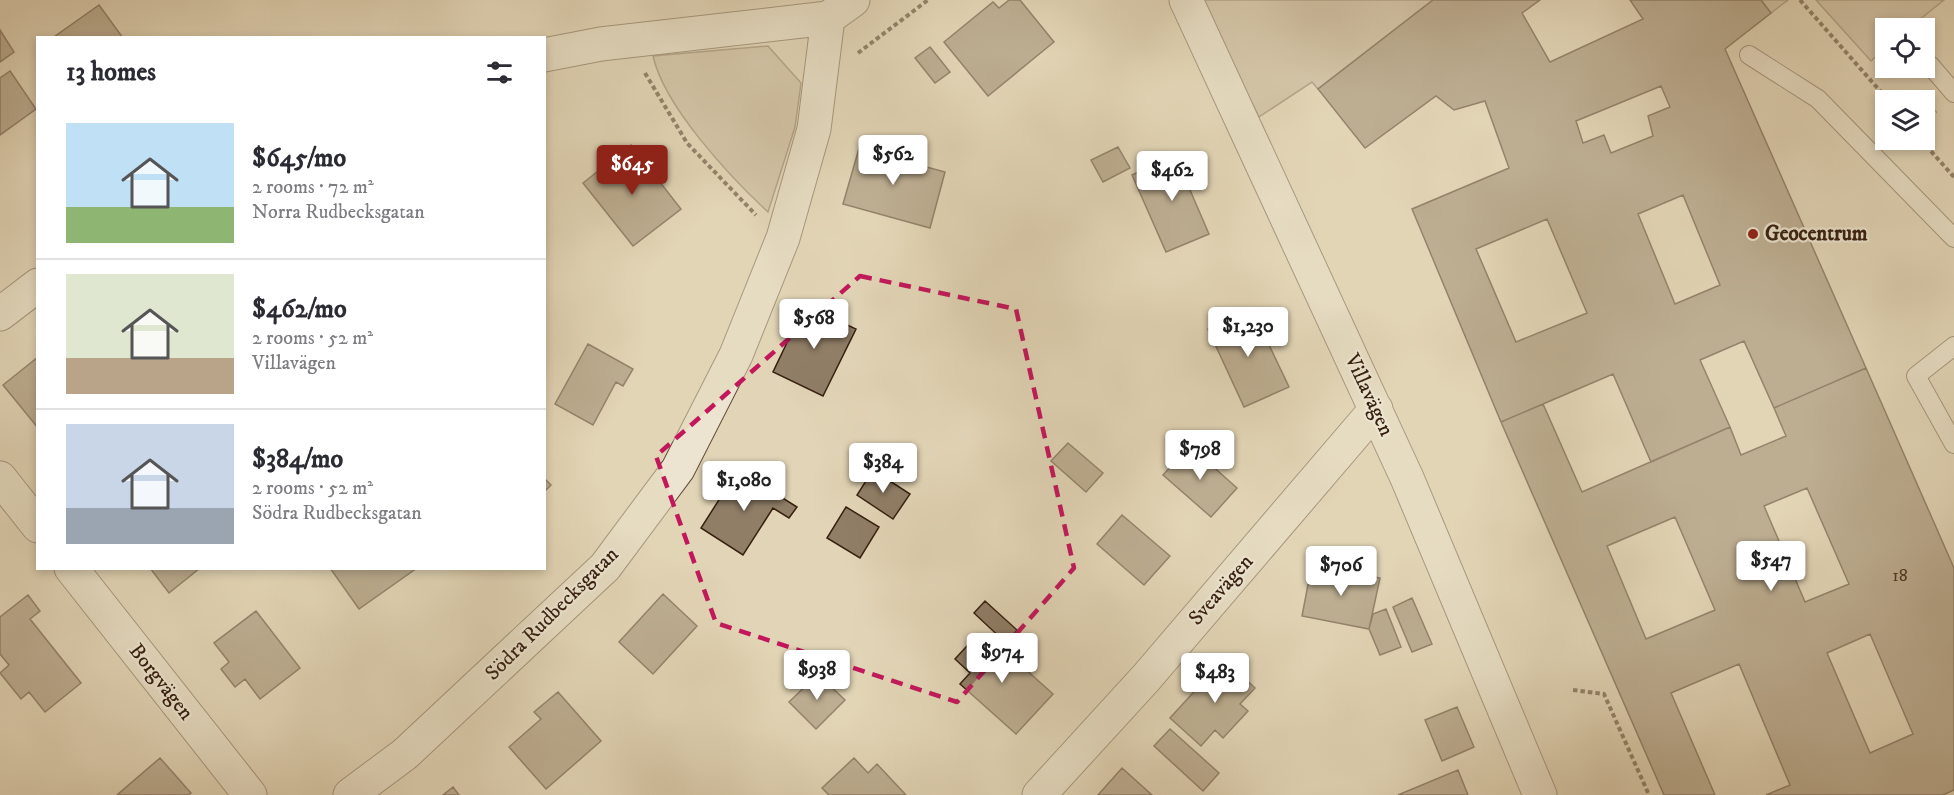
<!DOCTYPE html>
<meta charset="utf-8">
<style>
:root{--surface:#fff;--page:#f7f7f7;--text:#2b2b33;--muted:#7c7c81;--line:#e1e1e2;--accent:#8f2418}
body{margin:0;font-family:"IM FELL DW Pica",serif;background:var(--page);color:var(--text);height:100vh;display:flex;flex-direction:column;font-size:22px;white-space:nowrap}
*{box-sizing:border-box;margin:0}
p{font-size:20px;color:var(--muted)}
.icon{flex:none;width:33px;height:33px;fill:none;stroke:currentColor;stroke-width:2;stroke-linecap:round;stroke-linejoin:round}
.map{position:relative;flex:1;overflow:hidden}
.drawer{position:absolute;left:36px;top:36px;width:510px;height:534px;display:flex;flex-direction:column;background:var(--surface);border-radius:0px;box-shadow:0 3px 9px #0003}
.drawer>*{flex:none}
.tools{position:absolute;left:1875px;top:18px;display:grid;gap:12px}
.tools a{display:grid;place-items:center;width:60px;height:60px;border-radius:0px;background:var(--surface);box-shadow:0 3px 9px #0003;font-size:30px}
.price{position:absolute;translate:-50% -51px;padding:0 14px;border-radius:6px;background:#fff;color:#222;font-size:20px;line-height:39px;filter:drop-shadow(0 2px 3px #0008)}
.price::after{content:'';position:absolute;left:50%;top:36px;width:18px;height:14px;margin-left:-9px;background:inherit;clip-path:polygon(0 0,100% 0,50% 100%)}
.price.selected{background:var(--accent);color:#fff}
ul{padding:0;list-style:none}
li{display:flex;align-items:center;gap:18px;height:150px;padding:0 30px}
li+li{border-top:2px solid var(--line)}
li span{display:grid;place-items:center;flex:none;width:168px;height:120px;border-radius:0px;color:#555}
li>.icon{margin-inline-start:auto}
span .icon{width:72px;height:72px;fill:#fffc;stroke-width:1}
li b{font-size:26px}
h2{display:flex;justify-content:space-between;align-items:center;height:72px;padding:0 30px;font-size:26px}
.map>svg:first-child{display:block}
.green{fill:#c5b69b;stroke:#7e6b56;stroke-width:1.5}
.building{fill:#907e67;stroke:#372010;stroke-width:1.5;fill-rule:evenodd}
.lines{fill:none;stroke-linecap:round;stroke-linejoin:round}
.service-casing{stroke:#624d3a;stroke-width:20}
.minor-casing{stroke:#624d3a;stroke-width:35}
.path{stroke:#372010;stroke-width:4;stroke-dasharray:4.5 3;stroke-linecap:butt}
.service{stroke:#ece4d0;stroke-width:18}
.minor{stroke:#ece4d0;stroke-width:33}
.marked{fill:none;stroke:#c2185b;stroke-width:4.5;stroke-dasharray:12 8;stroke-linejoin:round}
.poi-dot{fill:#8f2418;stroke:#ece4d0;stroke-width:2}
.labels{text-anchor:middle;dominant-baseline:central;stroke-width:4.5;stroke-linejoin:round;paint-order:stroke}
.number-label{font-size:18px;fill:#4d3826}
.poi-label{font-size:21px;font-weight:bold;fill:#372010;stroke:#ece4d0;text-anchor:start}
.street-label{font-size:21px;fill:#372010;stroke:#ece4d0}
</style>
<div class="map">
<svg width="1954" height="795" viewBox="0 0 1954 795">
<rect width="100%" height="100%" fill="#e2d5b7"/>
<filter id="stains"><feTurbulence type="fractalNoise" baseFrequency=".00333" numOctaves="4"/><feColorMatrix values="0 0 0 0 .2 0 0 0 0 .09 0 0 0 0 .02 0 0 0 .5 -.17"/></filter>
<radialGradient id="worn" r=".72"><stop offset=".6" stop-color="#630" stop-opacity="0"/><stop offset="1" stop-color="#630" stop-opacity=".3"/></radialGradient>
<!-- green -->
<path class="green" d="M1201,0H1433L1318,89L1312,82L1259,117Z
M1761,0H1788L1771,13Z
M1816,0H1944L1909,28H1886L1885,48L1871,61Z
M768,46L801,83L795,127L768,212C730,177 664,106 653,56Z"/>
<!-- building -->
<path class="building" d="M1009,0H1020L1054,42L988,96L944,42L993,2L999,8Z
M1433,0H1540L1522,13L1550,62L1643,19L1630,0H1761L1771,13L1725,49L1866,368L1774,408L1744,341L1700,360L1730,427L1651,462L1613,374L1501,422L1412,209L1509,168L1485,101L1454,110L1436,96L1365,148L1318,89ZM1661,86L1670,107L1648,116L1653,136L1611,153L1604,135L1583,143L1576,121ZM1683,195L1720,285L1675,304L1638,214ZM1547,219L1587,313L1516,342L1476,249Z
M99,5L123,38H54V37Z
M0,30L14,52L0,62Z
M930,47L950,72L935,83L915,58Z
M10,71L36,109L0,135V78Z
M862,138L889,145L886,156L945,172L930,228L843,204Z
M631,145L681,209L633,246L583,183Z
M1118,147L1130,168L1103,182L1091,160Z
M1183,153L1197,187L1190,190L1209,234L1166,252L1132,175Z
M805,305L856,329L823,396L773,372Z
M1252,309L1289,387L1244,407L1208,329Z
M588,344L633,369L623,386L616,382L593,425L555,404Z
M38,357V428L3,385Z
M1866,368L1954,568V790L1943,795H1766L1790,785L1739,664L1671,693L1715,795H1664L1501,422L1543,404L1582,492L1730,427L1741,455L1786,436L1774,408ZM1807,488L1849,584L1805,602L1764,506ZM1675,517L1715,610L1646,639L1607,546ZM1870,634L1913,734L1870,753L1827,653Z
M1068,443L1103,473L1086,492L1051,461Z
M1190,446L1237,488L1211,517L1163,475Z
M738,470L797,507L789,518L773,508L743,555L701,528Z
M873,470L910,494L893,519L857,495Z
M544,478L551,485L544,492Z
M846,507L879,527L860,558L827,538Z
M1122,515L1170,556L1144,585L1097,544Z
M1312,564L1380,578L1369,629L1302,616Z
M150,568H200L169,593Z
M330,568H417L359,609Z
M663,594L697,626L653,674L619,642Z
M28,595L40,611L30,619L81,683L45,712L29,692L21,699L0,673L9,665L0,654V617Z
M1412,598L1432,644L1412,652L1393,607Z
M985,601L1017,630L1006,643L974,613Z
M1386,609L1401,647L1380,655L1369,629L1373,614Z
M256,611L300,668L260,699L245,679L235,687L221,669L229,662L214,643Z
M978,634L1000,654L1003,649L1053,694L1016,734L960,684L970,673L955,659Z
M1224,659L1255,688L1240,704L1248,711L1223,738L1215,730L1201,746L1170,718Z
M818,674L845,700L816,729L789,702Z
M558,692L601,741L546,789L509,747L541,719L534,712Z
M1457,707L1474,747L1442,761L1425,720Z
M1170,729L1219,773L1203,791L1154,746Z
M160,758L191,793L188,795H117Z
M854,758L868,773L877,764L906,795H829L822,788Z
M1122,768L1152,795H1098Z
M1458,770L1468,795H1398Z
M453,787L459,795H443Z"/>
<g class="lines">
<defs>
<path id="service" d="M1749,55L1818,99L1954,238
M1930,65L1954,93
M1954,346L1916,376L1954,444"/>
<path id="minor" d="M1186,0L1407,478L1540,795
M544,55L601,44L828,18
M0,314L38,285
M0,478L38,526
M71,568L250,795
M350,795L405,754L605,567L678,469L736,355L783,238L814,129L828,18L853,0
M1039,795L1146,678L1376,409"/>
</defs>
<!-- service casing -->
<use href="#service" class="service-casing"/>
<!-- minor casing -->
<use href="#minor" class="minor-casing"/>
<!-- path -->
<path class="path" d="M1800,0L1888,100
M858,53L928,0
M645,73L687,143L756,215
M1924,121L1936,111
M1921,140L1954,177
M1573,690L1604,694L1649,795"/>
<!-- service -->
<use href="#service" class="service"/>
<!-- minor -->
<use href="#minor" class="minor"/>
</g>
<!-- marked area -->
<path d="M0 0H1954V795H0ZM860,276L1016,309L1074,568L957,702L716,623L656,456Z" fill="#e2d5b7" fill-opacity=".55" fill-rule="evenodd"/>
<path class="marked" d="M860,276L1016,309L1074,568L957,702L716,623L656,456Z"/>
<!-- markers -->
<circle class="poi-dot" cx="1753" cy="234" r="6"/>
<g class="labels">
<!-- number labels -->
<g class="number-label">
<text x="1900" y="576">18</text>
</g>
<!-- poi labels -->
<g class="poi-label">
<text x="1765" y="234">Geocentrum</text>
</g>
<!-- street labels -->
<g class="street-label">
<text transform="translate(1369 395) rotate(65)">Villavägen</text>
<text transform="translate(1221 590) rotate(-49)">Sveavägen</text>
<text transform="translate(552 614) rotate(-45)">Södra Rudbecksgatan</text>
<text transform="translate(161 682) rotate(52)">Borgvägen</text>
</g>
</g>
<rect width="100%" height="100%" filter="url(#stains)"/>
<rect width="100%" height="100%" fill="url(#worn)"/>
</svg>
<div class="tools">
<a><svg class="icon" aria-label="locate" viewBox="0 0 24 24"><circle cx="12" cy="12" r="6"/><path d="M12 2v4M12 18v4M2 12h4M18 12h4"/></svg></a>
<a><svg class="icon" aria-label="layers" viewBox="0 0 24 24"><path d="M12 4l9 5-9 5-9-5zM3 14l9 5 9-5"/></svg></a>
</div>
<b class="price" style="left:893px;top:186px">$562</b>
<b class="price selected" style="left:632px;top:196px">$645</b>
<b class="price" style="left:1172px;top:202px">$462</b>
<b class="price" style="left:814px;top:350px">$568</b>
<b class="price" style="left:1248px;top:358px">$1,230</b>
<b class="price" style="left:1200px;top:481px">$798</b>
<b class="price" style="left:883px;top:494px">$384</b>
<b class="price" style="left:744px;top:512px">$1,080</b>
<b class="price" style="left:1771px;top:592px">$547</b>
<b class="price" style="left:1341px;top:597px">$706</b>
<b class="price" style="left:1002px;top:684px">$974</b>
<b class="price" style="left:817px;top:701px">$938</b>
<b class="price" style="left:1215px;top:704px">$483</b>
<section class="drawer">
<h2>13 homes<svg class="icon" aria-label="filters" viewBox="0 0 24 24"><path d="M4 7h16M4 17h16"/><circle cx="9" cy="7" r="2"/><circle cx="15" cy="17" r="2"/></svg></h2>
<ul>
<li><span style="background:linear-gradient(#bfe0f5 70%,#8fb573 0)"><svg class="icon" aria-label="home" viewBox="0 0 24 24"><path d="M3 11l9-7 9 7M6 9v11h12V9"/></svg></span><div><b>$645/mo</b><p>2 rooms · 72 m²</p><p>Norra Rudbecksgatan</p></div></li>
<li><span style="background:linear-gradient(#dfe7d0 70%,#b9a48a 0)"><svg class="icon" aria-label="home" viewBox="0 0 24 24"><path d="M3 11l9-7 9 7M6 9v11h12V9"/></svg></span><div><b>$462/mo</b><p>2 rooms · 52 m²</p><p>Villavägen</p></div></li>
<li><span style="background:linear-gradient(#c9d6e8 70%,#9aa5b1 0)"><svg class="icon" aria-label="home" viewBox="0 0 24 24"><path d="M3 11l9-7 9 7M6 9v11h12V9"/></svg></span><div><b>$384/mo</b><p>2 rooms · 52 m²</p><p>Södra Rudbecksgatan</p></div></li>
</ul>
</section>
</div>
